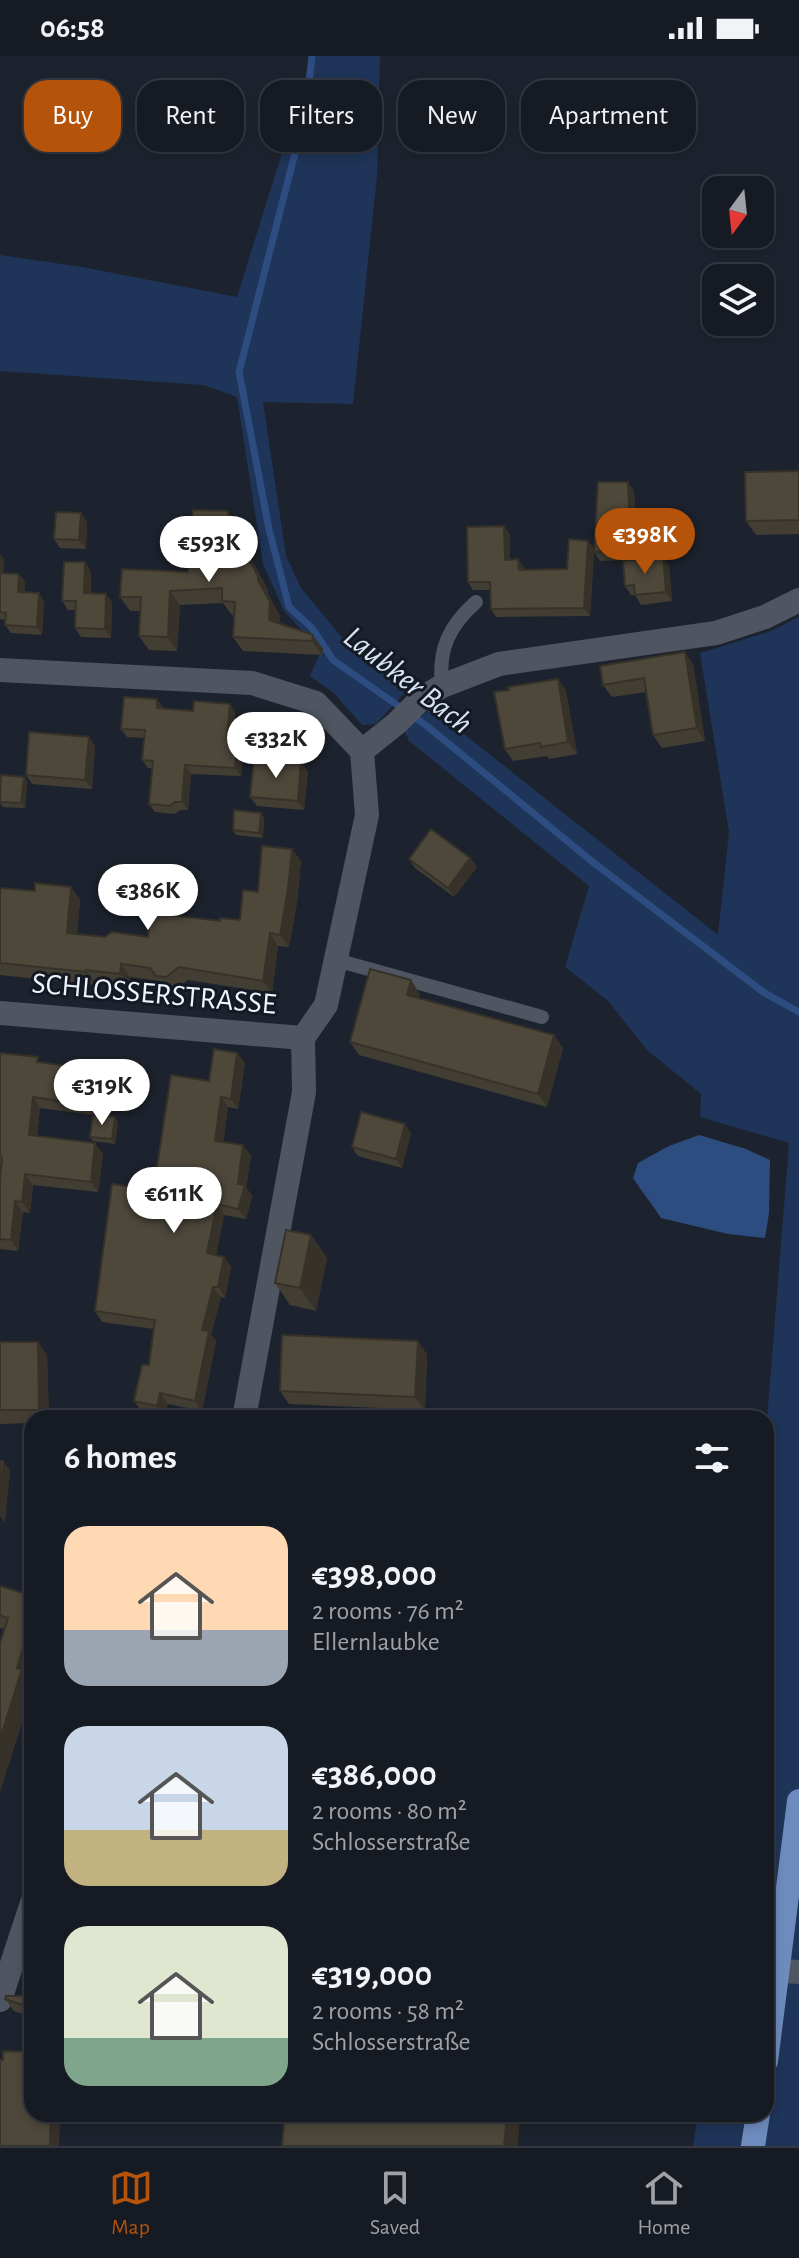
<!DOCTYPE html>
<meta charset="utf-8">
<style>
:root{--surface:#161a22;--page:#23272f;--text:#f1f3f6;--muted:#9ea1a5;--line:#353840;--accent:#b45309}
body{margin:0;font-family:"Alegreya Sans",sans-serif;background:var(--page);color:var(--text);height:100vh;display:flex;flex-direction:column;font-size:30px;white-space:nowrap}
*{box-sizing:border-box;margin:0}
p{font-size:26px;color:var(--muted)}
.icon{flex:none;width:44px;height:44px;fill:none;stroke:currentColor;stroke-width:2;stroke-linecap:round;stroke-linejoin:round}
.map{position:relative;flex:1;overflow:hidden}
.sheet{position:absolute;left:24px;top:1354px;width:750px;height:712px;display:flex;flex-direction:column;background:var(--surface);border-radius:24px;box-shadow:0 4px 12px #0003,0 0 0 2px var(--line)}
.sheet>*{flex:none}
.hud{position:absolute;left:24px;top:24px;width:752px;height:72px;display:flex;gap:16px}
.needle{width:52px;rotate:195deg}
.tools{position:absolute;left:702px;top:120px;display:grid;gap:16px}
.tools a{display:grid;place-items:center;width:72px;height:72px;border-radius:16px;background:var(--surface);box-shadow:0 4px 12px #0003,0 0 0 2px var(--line);font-size:40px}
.price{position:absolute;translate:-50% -68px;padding:0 18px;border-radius:28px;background:#fff;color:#222;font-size:26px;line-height:52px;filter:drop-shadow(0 2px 4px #0008)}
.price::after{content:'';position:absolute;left:50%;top:48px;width:24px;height:18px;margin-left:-12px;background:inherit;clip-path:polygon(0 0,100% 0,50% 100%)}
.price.on{background:var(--accent);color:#fff}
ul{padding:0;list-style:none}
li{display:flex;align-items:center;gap:24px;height:200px;padding:0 40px}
li span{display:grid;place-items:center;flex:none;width:224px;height:160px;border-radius:24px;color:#555}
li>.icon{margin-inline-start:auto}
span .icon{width:96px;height:96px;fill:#fffc;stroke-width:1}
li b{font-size:34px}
h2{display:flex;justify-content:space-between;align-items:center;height:96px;padding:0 40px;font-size:34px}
.tag{padding:0 28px;border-radius:24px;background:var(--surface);box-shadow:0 4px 12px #0003,0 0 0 2px var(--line);font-size:28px;line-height:72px}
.tag.on{background:var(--accent);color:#fff}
.status{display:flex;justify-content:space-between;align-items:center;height:56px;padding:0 40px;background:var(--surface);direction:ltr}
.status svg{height:22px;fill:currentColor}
.tabs{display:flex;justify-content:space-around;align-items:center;height:112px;border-top:2px solid var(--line);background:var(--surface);font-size:22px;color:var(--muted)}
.tabs a{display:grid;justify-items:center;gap:4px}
.tabs .on{color:var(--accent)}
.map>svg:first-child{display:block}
.green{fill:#1e3458}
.water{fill:#2d4d80}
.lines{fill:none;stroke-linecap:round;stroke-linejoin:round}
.stream{stroke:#2d4d80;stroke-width:7}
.service{stroke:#4f5662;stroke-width:14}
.minor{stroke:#4f5662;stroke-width:24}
.primary{stroke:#6d8bbc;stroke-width:24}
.wall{fill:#433e33}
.shaded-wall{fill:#373229}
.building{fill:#4e483b;stroke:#373229;stroke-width:2}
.labels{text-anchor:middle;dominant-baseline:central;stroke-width:6;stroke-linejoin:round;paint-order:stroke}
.street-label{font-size:30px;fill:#f0f5fc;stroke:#141a24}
.water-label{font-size:32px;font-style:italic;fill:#d8e2f2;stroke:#141a24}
</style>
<div class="status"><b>06:58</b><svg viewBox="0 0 49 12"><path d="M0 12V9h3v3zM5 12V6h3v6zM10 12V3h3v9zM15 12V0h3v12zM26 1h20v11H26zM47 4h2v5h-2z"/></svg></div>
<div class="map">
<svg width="799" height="2090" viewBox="0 0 799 2090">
<rect width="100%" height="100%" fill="#1d232e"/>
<!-- green -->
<path class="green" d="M310,0H380L377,120L353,348L263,346L286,500L301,532L339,578L408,633L376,668L362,669L334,637L310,620L321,595L284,555L263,508L237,341L204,329L0,315V199L82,211L237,241L311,4Z
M799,561V2090H693L698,2058H766V1377L789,1087L700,1061L701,1038L647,994L608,945L565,911L589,830L409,685L404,674L431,652L718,879L729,776L700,597L771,575Z"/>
<!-- water -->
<path class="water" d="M699,1079L746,1093L770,1104L769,1157L765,1182L728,1178L661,1162C652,1148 642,1136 633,1122L638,1107L669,1090Z"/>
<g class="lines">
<!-- stream -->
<path class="stream" d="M312,0L306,54L239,316L269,473L289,551L312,572L333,604L427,670L594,807L763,936L799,956"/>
<!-- service -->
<path class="service" d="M442,630C438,593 449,570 476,546
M336,904L542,961"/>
<!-- minor -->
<path class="minor" d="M0,614L252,627L316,647L362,695
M362,695L397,667L421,643L442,630L499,608L716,577L765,561L799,544
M0,957L303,982
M244,1362L304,1036L303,982L326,949L367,759L362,695
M766,1914L799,1916
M0,1944L32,1847"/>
<!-- primary -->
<path class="primary" d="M766,2005L799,1745
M753,2090L758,2058"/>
</g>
<!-- wall -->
<path class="wall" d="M799,415V478L756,479L746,465Z
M634,435L638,504L669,510L672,545L641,549L635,539H631L625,530L635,504L600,505L594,496L590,560L496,561L491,553V534H473L468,526L510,478V503L524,511V514L567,513L594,492Z
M81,457L87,466L86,493L60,492L54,483Z
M238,469L237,484L239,485L249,499L268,534V538L280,560L279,568L313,579L323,593L322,599L243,595L233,581L234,559H232L223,547L180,549L177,595L149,594L139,580L140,555H130L120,541L188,516Z
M0,498L4,504L3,517L25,526L24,536L44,545L42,579L11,577L5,569V564L0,563Z
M91,515V537L106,538L112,546L111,582L81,581L75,572V554H68L62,545Z
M693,608L705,685L662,692L653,679L646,636L612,641L603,629Z
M558,623L566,635L577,698L549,703L547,700L513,705L505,693L509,634Z
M157,643L163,653L193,655L230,648L235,656L233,681L243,689L241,720L191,718L188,754H180L175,758L155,756L149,748L152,712H148L142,704L144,682L127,681L121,673Z
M95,690L92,733L32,728L26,719Z
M308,715L304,754L257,750L250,741Z
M24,721L27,726L25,752L3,751L0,747V737Z
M264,761L263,782L236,779L233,774Z
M470,802L477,811L454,841L415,812L409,803Z
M301,805L297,846L289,891L278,890L272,937L188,924L175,934L165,933L159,925L130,921L129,930L95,927V929L0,919V832L35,835L71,831L80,844L77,878L105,881H148L220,865L240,864L258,836Z
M420,938L419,942L563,992L547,1051L359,999L350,986Z
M0,997L41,1006L112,1026L107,1060L118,1066L115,1088L93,1085L90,1081L93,1059L40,1052L37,1080L103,1098L98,1136L33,1129L30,1157L23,1156L18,1195L0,1193V1124L1,1110H0Z
M237,997L245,1007L238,1053L228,1051L223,1087L251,1100L246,1131L252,1140L246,1163L224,1159L216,1199L224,1201L231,1211L225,1242L221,1241L211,1278L216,1285L202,1355L168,1348L164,1361L142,1356L134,1345L149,1309L154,1273L102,1266L95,1255L152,1134L209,1025Z
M411,1077L402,1112L358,1100L352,1091Z
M311,1179L327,1202L316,1255L290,1249L275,1227Z
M0,1286L47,1299L49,1362H32V1367L0,1368Z
M427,1298L425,1354L289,1348L280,1335Z
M0,1530L32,1540V1616L29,1624L32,1627V1636L0,1735V1587L4,1573L0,1572Z
M32,1940V1961L14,1955L5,1943Z"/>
<!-- shaded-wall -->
<path class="shaded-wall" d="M628,426L634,435L638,504L631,494Z
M228,455L238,469L237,498L227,484Z
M81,457L87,466L86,493L79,484Z
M504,470L510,478V511L505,504Z
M239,485L249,499L268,534V538L280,560L279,578L269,564Z
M588,485L594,492L590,560L584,552Z
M0,498L4,504L3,524L0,520Z
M663,501L669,510L672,545L666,536Z
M518,503L524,511V522L519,514Z
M85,506L91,515L90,546L84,537Z
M19,518L25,526L24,544L18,536Z
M170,535L180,549L177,595L168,581Z
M39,537L44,545L42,579L37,571Z
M106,538L112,546L111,582L105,573Z
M313,579L323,593L322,599L312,585Z
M685,596L693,608L705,685L697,672Z
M558,623L566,635L577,698L568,686Z
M157,643L163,651L162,660L157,652Z
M230,648L235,656L233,688L227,680Z
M89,681L95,690L92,733L85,724Z
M238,681L243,689L241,720L235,712Z
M301,706L308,715L304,754L298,745Z
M185,709L191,718L188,754L182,746Z
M24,721L27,726L25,752L21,747Z
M261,757L264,761L263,782L259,777Z
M292,793L301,805L297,846L289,891L280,879Z
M470,802L477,811L454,841L448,832Z
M71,831L80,844L75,890L67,877Z
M270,877L278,890L272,937L263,925Z
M121,908L130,921L129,930L120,918Z
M86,914L95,927V929L86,916Z
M411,924L420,938L416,952L407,939Z
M554,979L563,992L547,1051L538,1038Z
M237,997L245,1007L238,1053L231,1043Z
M104,1015L112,1026L107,1061L99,1051Z
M33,1041L40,1052L36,1090L29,1079Z
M221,1041L228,1051L222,1096L215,1085Z
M115,1061L118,1066L115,1088L112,1083Z
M405,1068L411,1077L402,1112L396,1103Z
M95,1087L103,1098L98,1136L91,1126Z
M243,1089L251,1100L246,1131L252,1140L246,1163L238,1153V1128Z
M25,1118L33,1129L30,1157L22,1146Z
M15,1145L23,1156L18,1195L11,1184Z
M217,1148L224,1159L214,1207L207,1197Z
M311,1179L327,1202L316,1255L300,1232Z
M224,1201L231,1211L225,1242L218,1231Z
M213,1231L221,1241L211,1278L216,1285L202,1355L195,1345L202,1274Z
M418,1285L427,1298L425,1354L415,1341Z
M38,1286L47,1299L49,1362H45L39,1354Z
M160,1337L168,1348L164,1361L157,1350Z
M3,1405L10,1414L5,1467L0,1460V1441Z
M28,1575L32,1581V1616L29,1624L32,1627V1636L0,1735V1683L17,1612Z
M51,2058H60L59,2090H50Z
M507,2058H520L518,2090H504Z"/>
<!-- building -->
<path class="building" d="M799,415V464L746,465L745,416Z
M598,426H628L631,494L594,496Z
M193,454L228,455L227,484L239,485L258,520V524L270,546L269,564L313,579L312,585L233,581L235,546L222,545V532L170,535L168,581L139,580L141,541H120L122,513L188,516Z
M56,456L81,457L79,484L54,483Z
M504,470L505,504L518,503L519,514L567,513L569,483L588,485L584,552L491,553L490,526H468L467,471Z
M663,501L666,536L635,539L634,529L625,530L623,505Z
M64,506H85L84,537L106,538L105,573L75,572L76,545H62Z
M0,517L19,518L18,536L39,537L37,571L5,569L6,557L0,556Z
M685,596L697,672L653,679L644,622L603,629L600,610Z
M558,623L568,686L541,691L540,687L505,693L494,636L509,634L508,631Z
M124,641L157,643V652L193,655L194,645L230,648L227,680L238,681L235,712L185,709L182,746H175L170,750L149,748L153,705L142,704L145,674L121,673Z
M29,676L89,681L85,724L26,719Z
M254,702L301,706L298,745L250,741Z
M1,719L24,721L21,747L0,746Z
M234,754L261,757L259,777L233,774Z
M431,773L470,802L448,832L409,803Z
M262,790L292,793L288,833L280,879L270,877L263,925L179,911L166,921L156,920L150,912L121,908L120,918L86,914V916L0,907V832L35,835V827L71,831L67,877L105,881L112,876L148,881L151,857L220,865V862L240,864L243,834L258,836Z
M370,913L411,924L407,939L554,979L538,1038L350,986Z
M214,993L237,997L231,1043L221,1041L215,1085L243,1089L238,1128L245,1129L238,1153L217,1148L207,1197L224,1201L218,1231H213L202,1274L209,1275L195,1345L160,1337L157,1350L134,1345L142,1309H149L155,1264L95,1255L112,1128L152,1134L157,1111L171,1019L209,1025Z
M0,997L38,1001L37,1006L104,1015L99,1051L33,1041L29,1079L95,1087L91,1126L25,1118L22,1146L15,1145L11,1184L0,1183V1124L2,1101L0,1100Z
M361,1056L405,1068L396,1103L352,1091Z
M93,1059L115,1061L112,1083L90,1081Z
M286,1174L311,1179L300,1232L275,1227Z
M282,1279L418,1285L415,1341L280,1335Z
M0,1286H38L39,1354H0Z
M0,1405H3L0,1441Z
M0,1530L32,1540V1577L28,1575L17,1612L22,1613L0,1683V1587L8,1562L0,1559Z
M6,1940H32V1952L5,1943Z
M3,1995L32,1996V2058H51L50,2090H0V2004H3Z
M285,2058H507L504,2090H282Z"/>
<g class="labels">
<!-- street labels -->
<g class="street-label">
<text transform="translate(154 938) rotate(5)">SCHLOSSERSTRASSE</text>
</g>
<!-- water labels -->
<g class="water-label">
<text transform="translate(408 624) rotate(38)">Laubker Bach</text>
</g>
</g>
</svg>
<div class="tools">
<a><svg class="needle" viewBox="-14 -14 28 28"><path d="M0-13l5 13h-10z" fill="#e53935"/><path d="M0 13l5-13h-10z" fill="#9ea1a5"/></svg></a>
<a><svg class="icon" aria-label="layers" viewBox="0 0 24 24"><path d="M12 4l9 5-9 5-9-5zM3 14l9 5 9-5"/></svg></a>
</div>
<b class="price on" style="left:645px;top:520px">€398K</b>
<b class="price" style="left:209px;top:528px">€593K</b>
<b class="price" style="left:276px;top:724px">€332K</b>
<b class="price" style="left:148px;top:876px">€386K</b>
<b class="price" style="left:102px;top:1071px">€319K</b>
<b class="price" style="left:174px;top:1179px">€611K</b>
<div class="hud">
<a class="tag on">Buy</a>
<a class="tag">Rent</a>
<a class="tag">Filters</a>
<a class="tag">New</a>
<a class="tag">Apartment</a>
</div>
<section class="sheet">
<h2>6 homes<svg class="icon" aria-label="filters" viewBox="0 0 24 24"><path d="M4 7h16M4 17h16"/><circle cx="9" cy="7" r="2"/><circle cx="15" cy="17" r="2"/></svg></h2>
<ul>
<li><span style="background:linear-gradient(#ffd9b3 65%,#9aa5b1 0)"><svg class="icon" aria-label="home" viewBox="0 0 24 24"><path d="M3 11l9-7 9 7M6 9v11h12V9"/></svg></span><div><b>€398,000</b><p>2 rooms · 76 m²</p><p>Ellernlaubke</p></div></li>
<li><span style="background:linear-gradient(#c9d6e8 65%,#c2b280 0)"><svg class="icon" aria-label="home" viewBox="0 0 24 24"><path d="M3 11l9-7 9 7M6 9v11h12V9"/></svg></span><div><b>€386,000</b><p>2 rooms · 80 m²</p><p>Schlosserstraße</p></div></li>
<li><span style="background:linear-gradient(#dfe7d0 70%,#7fa58c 0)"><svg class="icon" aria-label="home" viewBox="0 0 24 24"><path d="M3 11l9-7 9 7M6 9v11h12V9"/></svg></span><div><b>€319,000</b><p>2 rooms · 58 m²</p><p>Schlosserstraße</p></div></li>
</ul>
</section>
</div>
<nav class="tabs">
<a class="on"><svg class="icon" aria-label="map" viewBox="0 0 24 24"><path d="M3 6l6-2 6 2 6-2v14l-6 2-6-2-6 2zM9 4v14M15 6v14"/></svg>Map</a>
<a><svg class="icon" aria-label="saved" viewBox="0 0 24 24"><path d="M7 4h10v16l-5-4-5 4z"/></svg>Saved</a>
<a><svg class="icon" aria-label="home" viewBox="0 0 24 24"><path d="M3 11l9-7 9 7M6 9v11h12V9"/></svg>Home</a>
</nav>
